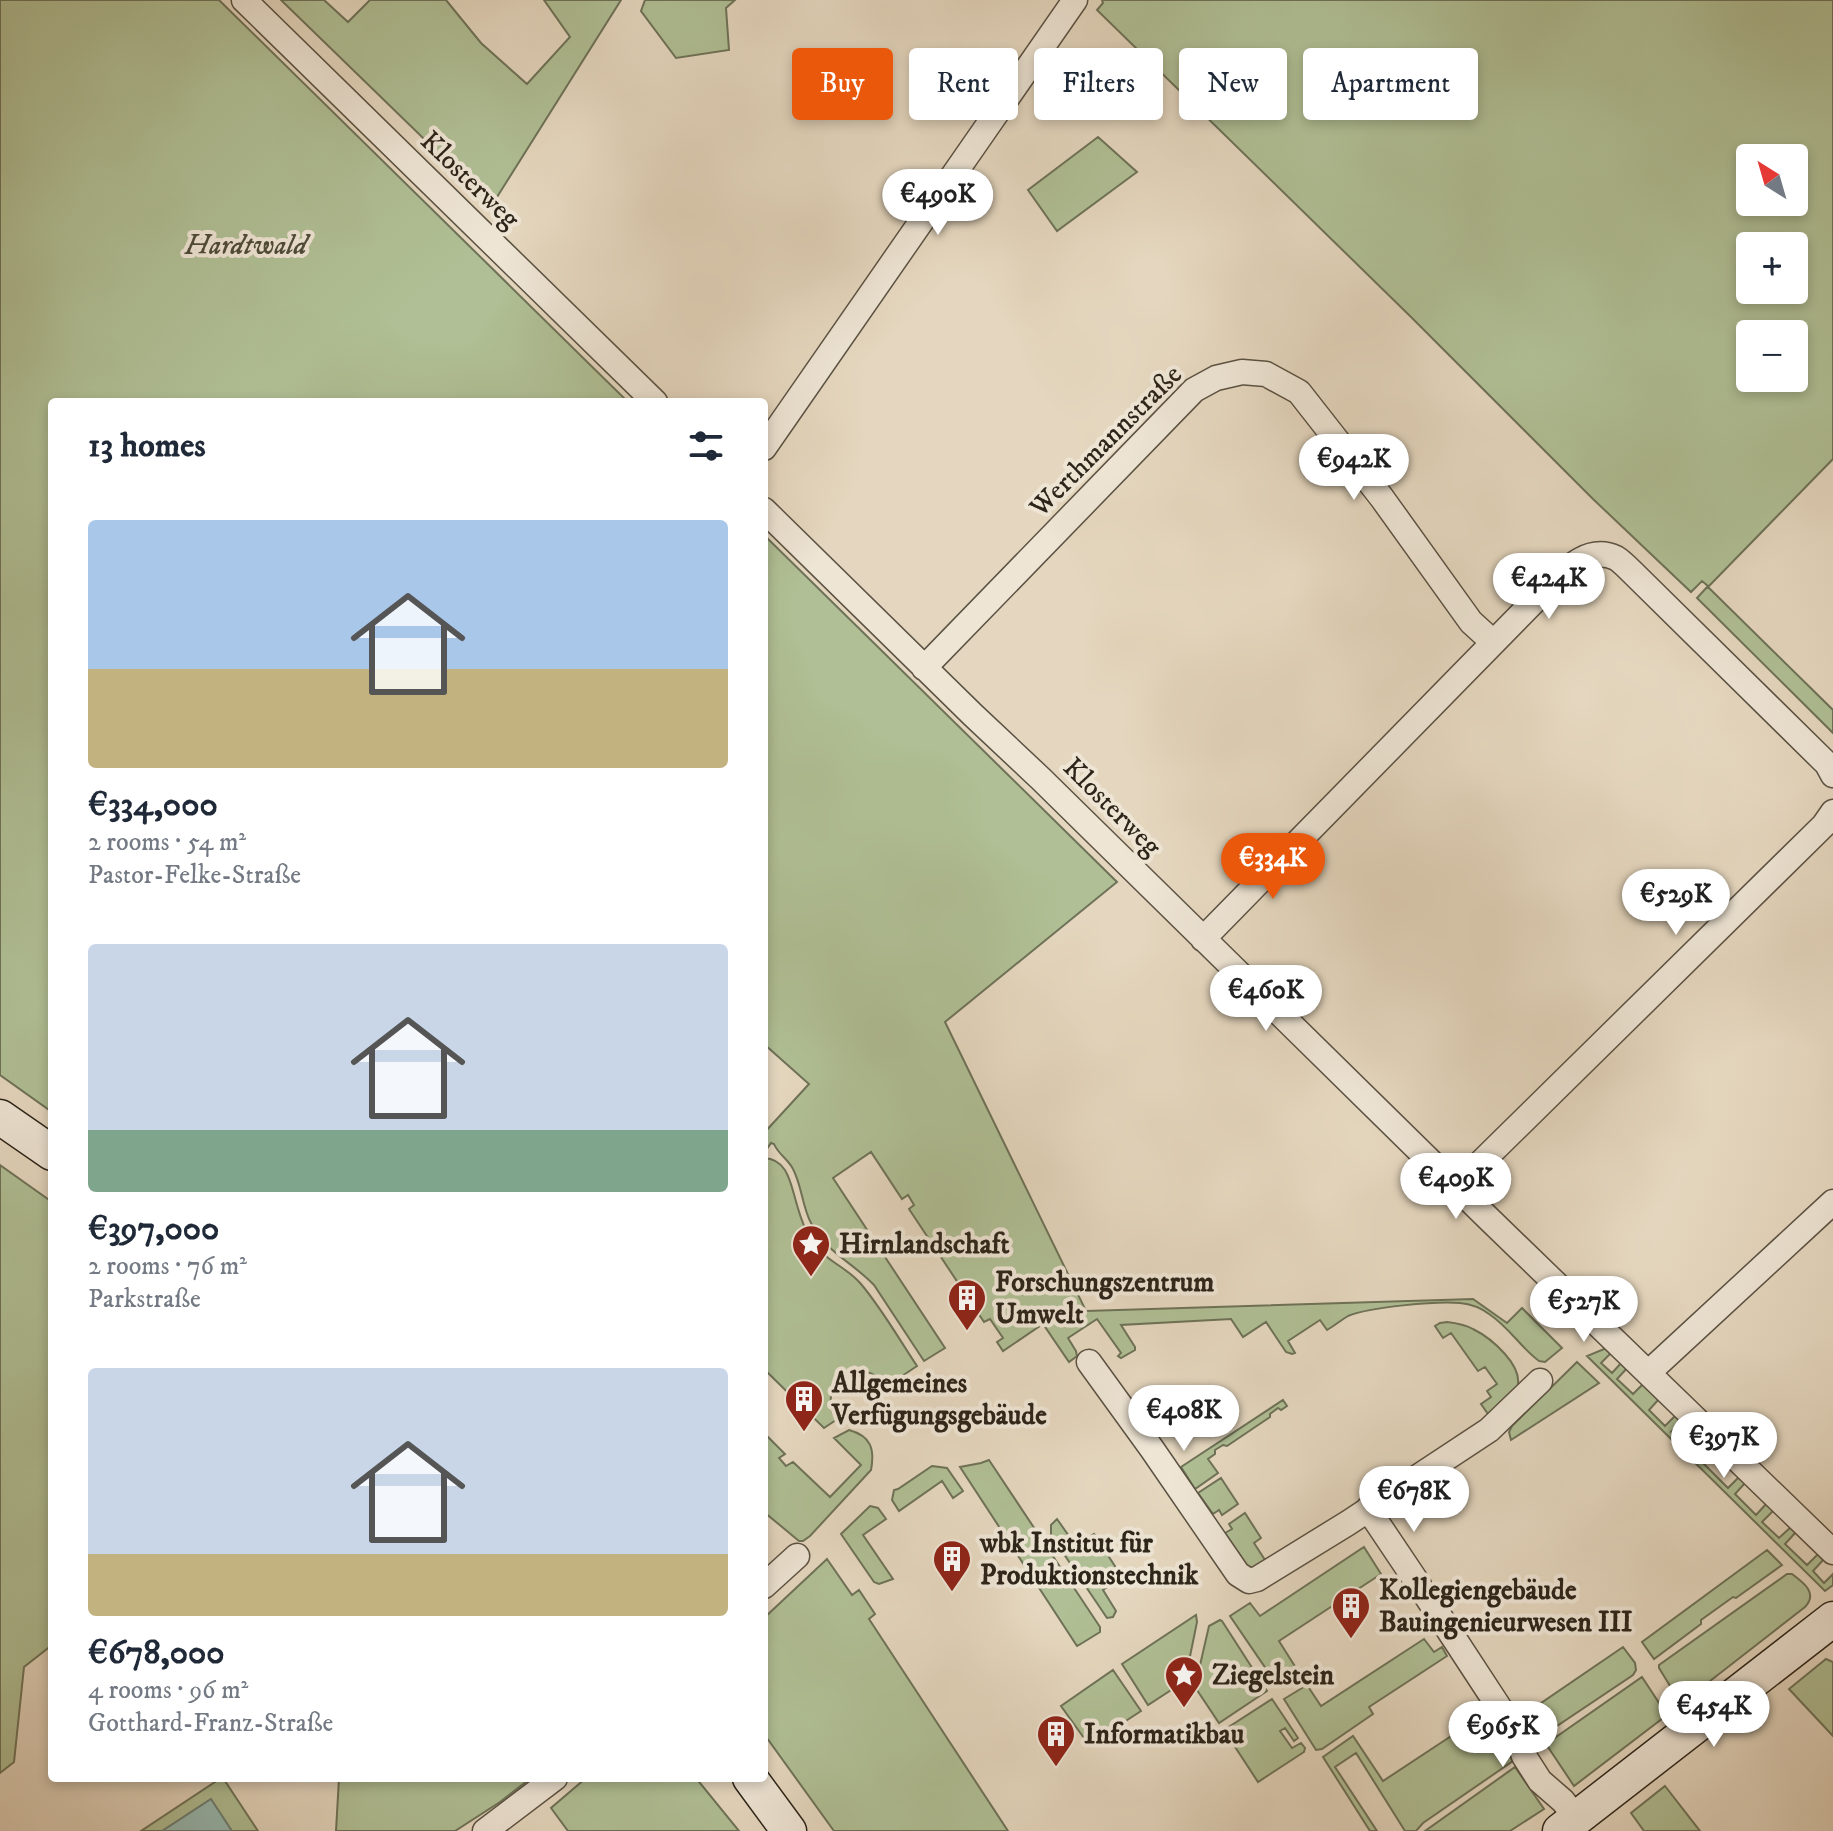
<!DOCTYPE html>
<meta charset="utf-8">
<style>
:root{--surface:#fff;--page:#f2f2f3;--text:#1f2937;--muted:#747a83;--accent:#ea580c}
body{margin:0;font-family:"IM FELL DW Pica",serif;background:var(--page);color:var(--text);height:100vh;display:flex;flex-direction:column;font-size:30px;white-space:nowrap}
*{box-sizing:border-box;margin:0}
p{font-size:26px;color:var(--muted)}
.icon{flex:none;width:44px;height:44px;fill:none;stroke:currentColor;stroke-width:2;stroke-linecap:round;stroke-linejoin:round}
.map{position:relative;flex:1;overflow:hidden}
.panel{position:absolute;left:48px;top:398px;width:720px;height:1384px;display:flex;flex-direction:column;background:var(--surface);border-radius:8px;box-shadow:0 4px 12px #0003}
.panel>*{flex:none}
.top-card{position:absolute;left:792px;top:48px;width:760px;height:72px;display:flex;gap:16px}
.needle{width:52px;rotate:323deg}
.tools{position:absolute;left:1736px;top:144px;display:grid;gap:16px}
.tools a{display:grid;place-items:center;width:72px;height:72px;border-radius:8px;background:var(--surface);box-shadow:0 4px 12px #0003;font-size:40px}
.price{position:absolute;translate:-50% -68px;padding:0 18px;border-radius:28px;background:#fff;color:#222;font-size:26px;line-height:52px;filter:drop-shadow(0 2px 4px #0008)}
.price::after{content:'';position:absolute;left:50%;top:48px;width:24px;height:18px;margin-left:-12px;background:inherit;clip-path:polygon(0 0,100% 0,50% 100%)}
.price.selected{background:var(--accent);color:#fff}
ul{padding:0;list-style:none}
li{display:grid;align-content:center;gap:16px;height:424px;padding:0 40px}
li span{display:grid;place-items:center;height:248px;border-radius:8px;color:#555}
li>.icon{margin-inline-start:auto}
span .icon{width:144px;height:144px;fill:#fffc;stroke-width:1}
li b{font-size:34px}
h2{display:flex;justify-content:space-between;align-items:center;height:96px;padding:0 40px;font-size:34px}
.tag{padding:0 28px;border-radius:8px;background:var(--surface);box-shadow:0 4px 12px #0003;font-size:28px;line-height:72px}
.tag.selected{background:var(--accent);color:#fff}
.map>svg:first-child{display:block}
.green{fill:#b0bf95;stroke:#6e7258;stroke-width:2;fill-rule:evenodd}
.water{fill:#96bab2;stroke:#6c7e75;stroke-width:2}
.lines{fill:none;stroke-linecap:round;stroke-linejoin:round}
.street-casing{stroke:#5b5243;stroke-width:27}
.secondary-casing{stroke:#2d251a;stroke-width:37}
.street{stroke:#eee5d5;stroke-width:24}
.secondary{stroke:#eee5d5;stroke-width:34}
.labels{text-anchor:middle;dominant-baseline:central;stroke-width:8;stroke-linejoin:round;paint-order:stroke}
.street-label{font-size:28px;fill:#2d251a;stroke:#eee5d5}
.park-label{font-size:28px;font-style:italic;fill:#4e4c39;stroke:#eee5d5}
.poi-label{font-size:28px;font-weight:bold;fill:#2d251a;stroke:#eee5d5;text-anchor:start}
</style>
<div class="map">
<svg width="1833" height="1831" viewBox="0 0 1833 1831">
<rect width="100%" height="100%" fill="#e5d7bf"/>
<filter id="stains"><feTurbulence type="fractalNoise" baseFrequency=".0025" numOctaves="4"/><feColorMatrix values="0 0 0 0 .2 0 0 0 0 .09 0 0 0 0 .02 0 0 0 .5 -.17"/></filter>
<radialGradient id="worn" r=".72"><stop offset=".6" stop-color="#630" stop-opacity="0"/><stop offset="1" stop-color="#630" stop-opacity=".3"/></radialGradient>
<!-- green -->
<path class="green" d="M0,0H219L628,402H52V1112L0,1075Z
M281,0H324L348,22L370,0H446L481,43L527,84L570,37L544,0H621L492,205Z
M645,0H735L726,8L729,50L676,58L641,11Z
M1102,0H1833V459L1708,587L1833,710V733L1697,598L1708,586L1702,581L1691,592L1593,499L1410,316L1097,10L1103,3ZM1794,158V202H1750V158ZM1794,246V290H1750V246ZM1750,334H1794V378H1750Z
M1098,137L1137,172L1057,231L1028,190Z
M764,535L1117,882L945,1022L1086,1311L1473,1299L1507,1323L1522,1308L1562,1348L1545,1362L1539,1361C1521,1348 1509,1327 1489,1314C1481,1308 1470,1304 1460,1303C1436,1301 1370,1307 1348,1316C1341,1320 1334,1326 1327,1330L1320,1320L1288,1341L1295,1353L1292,1354L1286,1352L1266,1322L1243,1337L1231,1319L1121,1325L1135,1347V1350L1121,1358L1118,1356L1121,1353L1097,1319L1068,1338L1076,1351L1077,1356L1069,1362L1043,1324L1003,1351L997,1342L1003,1338L990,1319L984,1322L909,1209L914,1205L908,1195L902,1199L871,1152L833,1178L945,1348L924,1361L874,1285C853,1263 825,1251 811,1223C802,1206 802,1186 793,1169C788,1159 778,1154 774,1144L771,1143L764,1153V1133L809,1084L764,1044Z
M764,1158C786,1159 790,1180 795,1198C801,1220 808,1243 827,1257C838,1266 851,1272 861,1284C882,1309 899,1339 917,1366L887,1386C861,1352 815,1382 836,1420L824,1428L764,1369Z
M0,1165L52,1202V1645L24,1667L14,1762L0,1773Z
M1447,1322C1456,1323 1464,1324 1473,1329C1491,1338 1525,1366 1517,1389L1488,1414L1481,1404L1491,1397L1487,1391L1497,1384L1485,1367L1478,1371L1451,1333L1443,1338L1435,1326L1440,1323Z
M1609,1347L1613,1351L1601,1363L1612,1373L1623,1361L1629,1366L1617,1379L1633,1394L1645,1382L1660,1398L1649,1410L1665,1426L1677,1414L1683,1420L1671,1432L1693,1453L1705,1442L1712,1449L1701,1461L1728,1488L1740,1476L1746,1482L1735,1494L1756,1515L1767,1503L1774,1510L1762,1522L1779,1538L1791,1527L1796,1532L1785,1544L1807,1565L1818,1554L1824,1559L1813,1571L1824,1583L1833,1574V1585L1825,1591L1587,1356Z
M1577,1362L1599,1383L1511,1440L1509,1432L1512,1426Z
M1283,1400L1287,1406L1281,1410L1278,1408L1270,1414V1417L1227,1446L1223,1445L1215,1450V1454L1208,1459L1218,1473L1195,1489L1181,1467Z
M849,1430C871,1436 875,1449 871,1470L810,1536L803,1541H799L764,1512V1433L785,1454L779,1458L786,1466L793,1462L830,1497L861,1465L834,1438Z
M989,1460L1100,1627V1632L1079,1645L1077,1646L960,1467L981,1463Z
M932,1466L947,1468L963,1491L953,1498L942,1481L899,1511L892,1500L894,1490L898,1489Z
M1221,1478L1238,1504L1222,1515L1219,1510L1213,1514L1198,1493Z
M870,1506L878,1508L886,1519L863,1535L893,1579L879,1584L874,1582L841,1534Z
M1245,1513L1261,1538L1254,1543L1267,1563L1250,1570L1225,1533L1232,1529L1229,1524Z
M1057,1519L1076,1546L1094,1534L1122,1577L1103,1590L1116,1611L1113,1617L1107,1618L1051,1535V1525Z
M1364,1547L1381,1574L1279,1641L1296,1668L1275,1682L1230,1616L1250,1603L1260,1616Z
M1767,1550L1782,1565L1736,1598L1733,1597L1701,1620V1624L1654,1659L1642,1642Z
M827,1559L852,1595L859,1590L875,1614L869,1619L1008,1831H834L764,1734V1618Z
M1787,1574H1792C1804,1583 1818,1593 1805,1607L1687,1699L1680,1702L1659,1668V1665Z
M1196,1615L1197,1622L1185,1681L1148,1705L1122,1664Z
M1220,1620L1222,1621L1267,1691L1219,1723L1195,1687L1209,1626Z
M1424,1639L1434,1652L1442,1647L1447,1656L1369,1707L1373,1714L1322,1749L1316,1750L1284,1699L1307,1685L1321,1706Z
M1623,1647L1635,1663L1636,1670L1633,1675L1542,1736H1539L1526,1717L1528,1712Z
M1826,1659L1833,1662V1736L1789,1689Z
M1113,1670L1141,1711L1089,1745L1061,1706Z
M1642,1677L1667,1715L1574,1786L1546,1744Z
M1272,1699L1298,1738L1294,1741L1285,1728L1280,1731L1292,1748L1301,1743L1305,1748L1304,1752L1258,1782L1224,1730Z
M1477,1702L1480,1703C1493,1721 1500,1742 1513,1761L1423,1823L1416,1831H1405L1356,1753L1335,1767L1377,1831H1370L1323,1757L1353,1736L1383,1781L1477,1719L1470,1706Z
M1515,1767L1544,1809L1510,1831H1425Z
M221,1778H223L258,1831H141Z
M339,1778H531L500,1802L455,1831H336Z
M586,1778H696L739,1831H568L551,1808Z
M1665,1786L1700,1831H1644L1631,1813Z"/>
<!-- water -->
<path class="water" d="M211,1799L232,1831H162Z"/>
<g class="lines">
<defs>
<path id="street" d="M244,0L655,402
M764,448L1075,0
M764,510L973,715L1040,778L1490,1220L1833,1552
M924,668L1194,390L1216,378L1242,372L1266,374L1299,392L1382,498L1471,622L1493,642
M1203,939L1543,592C1562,574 1586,544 1616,558C1621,561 1627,567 1631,571L1827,764L1833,775
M1456,1187L1824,825L1833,812
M1089,1362L1152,1449L1238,1574L1249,1581L1257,1579L1348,1523L1489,1430L1540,1381
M1648,1373L1833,1202
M1368,1509L1419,1585
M764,1586L797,1556
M1427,1597L1516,1733L1524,1756L1540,1781L1563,1801L1577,1819
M485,1831L555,1778"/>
<path id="secondary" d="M0,1117L52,1153
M750,1778L789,1831
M1560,1831L1833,1619"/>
</defs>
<!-- street casing -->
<use href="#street" class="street-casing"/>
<!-- secondary casing -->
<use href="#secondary" class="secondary-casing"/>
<!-- street -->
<use href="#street" class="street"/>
<!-- secondary -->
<use href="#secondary" class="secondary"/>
</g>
<!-- icons -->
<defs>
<symbol id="sight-pin" viewBox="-11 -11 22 30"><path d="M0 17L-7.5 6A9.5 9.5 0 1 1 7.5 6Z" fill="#8f2418" stroke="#eee5d5"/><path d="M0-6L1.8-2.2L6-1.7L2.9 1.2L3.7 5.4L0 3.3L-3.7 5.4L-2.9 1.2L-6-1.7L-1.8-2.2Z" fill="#fff"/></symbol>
<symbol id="building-pin" viewBox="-11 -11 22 30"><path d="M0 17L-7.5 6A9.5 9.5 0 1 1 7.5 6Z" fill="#8f2418" stroke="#eee5d5"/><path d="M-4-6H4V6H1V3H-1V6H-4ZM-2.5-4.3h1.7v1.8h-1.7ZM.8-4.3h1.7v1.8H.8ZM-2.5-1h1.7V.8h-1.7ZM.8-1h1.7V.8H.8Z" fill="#fff"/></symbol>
</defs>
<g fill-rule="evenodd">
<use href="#sight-pin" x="789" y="1222" width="44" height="60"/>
<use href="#building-pin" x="945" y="1276" width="44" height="60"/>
<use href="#building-pin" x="782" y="1377" width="44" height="60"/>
<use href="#building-pin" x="930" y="1537" width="44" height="60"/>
<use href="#building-pin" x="1329" y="1584" width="44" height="60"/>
<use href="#sight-pin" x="1162" y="1653" width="44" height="60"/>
<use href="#building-pin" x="1034" y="1712" width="44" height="60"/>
</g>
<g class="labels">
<!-- street labels -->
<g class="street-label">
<text transform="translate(470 180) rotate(44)">Klosterweg</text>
<text transform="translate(1106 441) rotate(-45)">Werthmannstraße</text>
<text transform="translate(1112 807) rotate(45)">Klosterweg</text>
</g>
<!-- park labels -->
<g class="park-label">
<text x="246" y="245">Hardtwald</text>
</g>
<!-- poi labels -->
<g class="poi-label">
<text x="839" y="1244">Hirnlandschaft</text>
<text x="995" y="1282">Forschungszentrum<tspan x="995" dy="32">Umwelt</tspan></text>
<text x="832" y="1383">Allgemeines<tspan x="832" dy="32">Verfügungsgebäude</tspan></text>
<text x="980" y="1543">wbk Institut für<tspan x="980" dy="32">Produktionstechnik</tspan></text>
<text x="1379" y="1590">Kollegiengebäude<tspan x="1379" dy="32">Bauingenieurwesen III</tspan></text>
<text x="1212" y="1675">Ziegelstein</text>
<text x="1084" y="1734">Informatikbau</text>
</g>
</g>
<rect width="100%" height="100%" filter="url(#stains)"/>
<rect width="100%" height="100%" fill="url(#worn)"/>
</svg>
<div class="tools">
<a><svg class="needle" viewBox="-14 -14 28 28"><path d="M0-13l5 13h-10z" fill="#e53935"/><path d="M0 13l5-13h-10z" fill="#747a83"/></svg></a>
<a>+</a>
<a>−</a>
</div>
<b class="price" style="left:938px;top:237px">€490K</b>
<b class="price" style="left:1354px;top:502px">€942K</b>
<b class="price" style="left:1549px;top:621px">€424K</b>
<b class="price selected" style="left:1273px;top:901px">€334K</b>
<b class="price" style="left:1676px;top:937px">€529K</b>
<b class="price" style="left:1266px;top:1033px">€460K</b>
<b class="price" style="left:1456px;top:1221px">€409K</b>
<b class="price" style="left:1584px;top:1344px">€527K</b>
<b class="price" style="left:1184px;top:1453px">€408K</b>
<b class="price" style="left:1724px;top:1480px">€397K</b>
<b class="price" style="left:1414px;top:1534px">€678K</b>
<b class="price" style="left:1714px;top:1749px">€454K</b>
<b class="price" style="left:1503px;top:1769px">€965K</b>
<div class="top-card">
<a class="tag selected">Buy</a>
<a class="tag">Rent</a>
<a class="tag">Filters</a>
<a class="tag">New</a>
<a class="tag">Apartment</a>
</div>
<section class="panel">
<h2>13 homes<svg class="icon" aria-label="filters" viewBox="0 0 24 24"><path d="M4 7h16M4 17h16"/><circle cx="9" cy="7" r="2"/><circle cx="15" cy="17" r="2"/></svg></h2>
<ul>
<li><span style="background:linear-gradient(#a9c7e8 60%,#c2b280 0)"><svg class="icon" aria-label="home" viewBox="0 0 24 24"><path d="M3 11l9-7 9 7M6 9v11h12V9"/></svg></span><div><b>€334,000</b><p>2 rooms · 54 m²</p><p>Pastor-Felke-Straße</p></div></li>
<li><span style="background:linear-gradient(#c9d6e8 75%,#7fa58c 0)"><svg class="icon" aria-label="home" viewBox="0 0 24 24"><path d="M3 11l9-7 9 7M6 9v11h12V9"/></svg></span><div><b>€397,000</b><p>2 rooms · 76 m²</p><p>Parkstraße</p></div></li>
<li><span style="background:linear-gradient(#c9d6e8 75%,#c2b280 0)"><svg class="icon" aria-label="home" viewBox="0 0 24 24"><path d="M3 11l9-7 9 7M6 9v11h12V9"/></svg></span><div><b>€678,000</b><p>4 rooms · 96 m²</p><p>Gotthard-Franz-Straße</p></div></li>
</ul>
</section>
</div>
